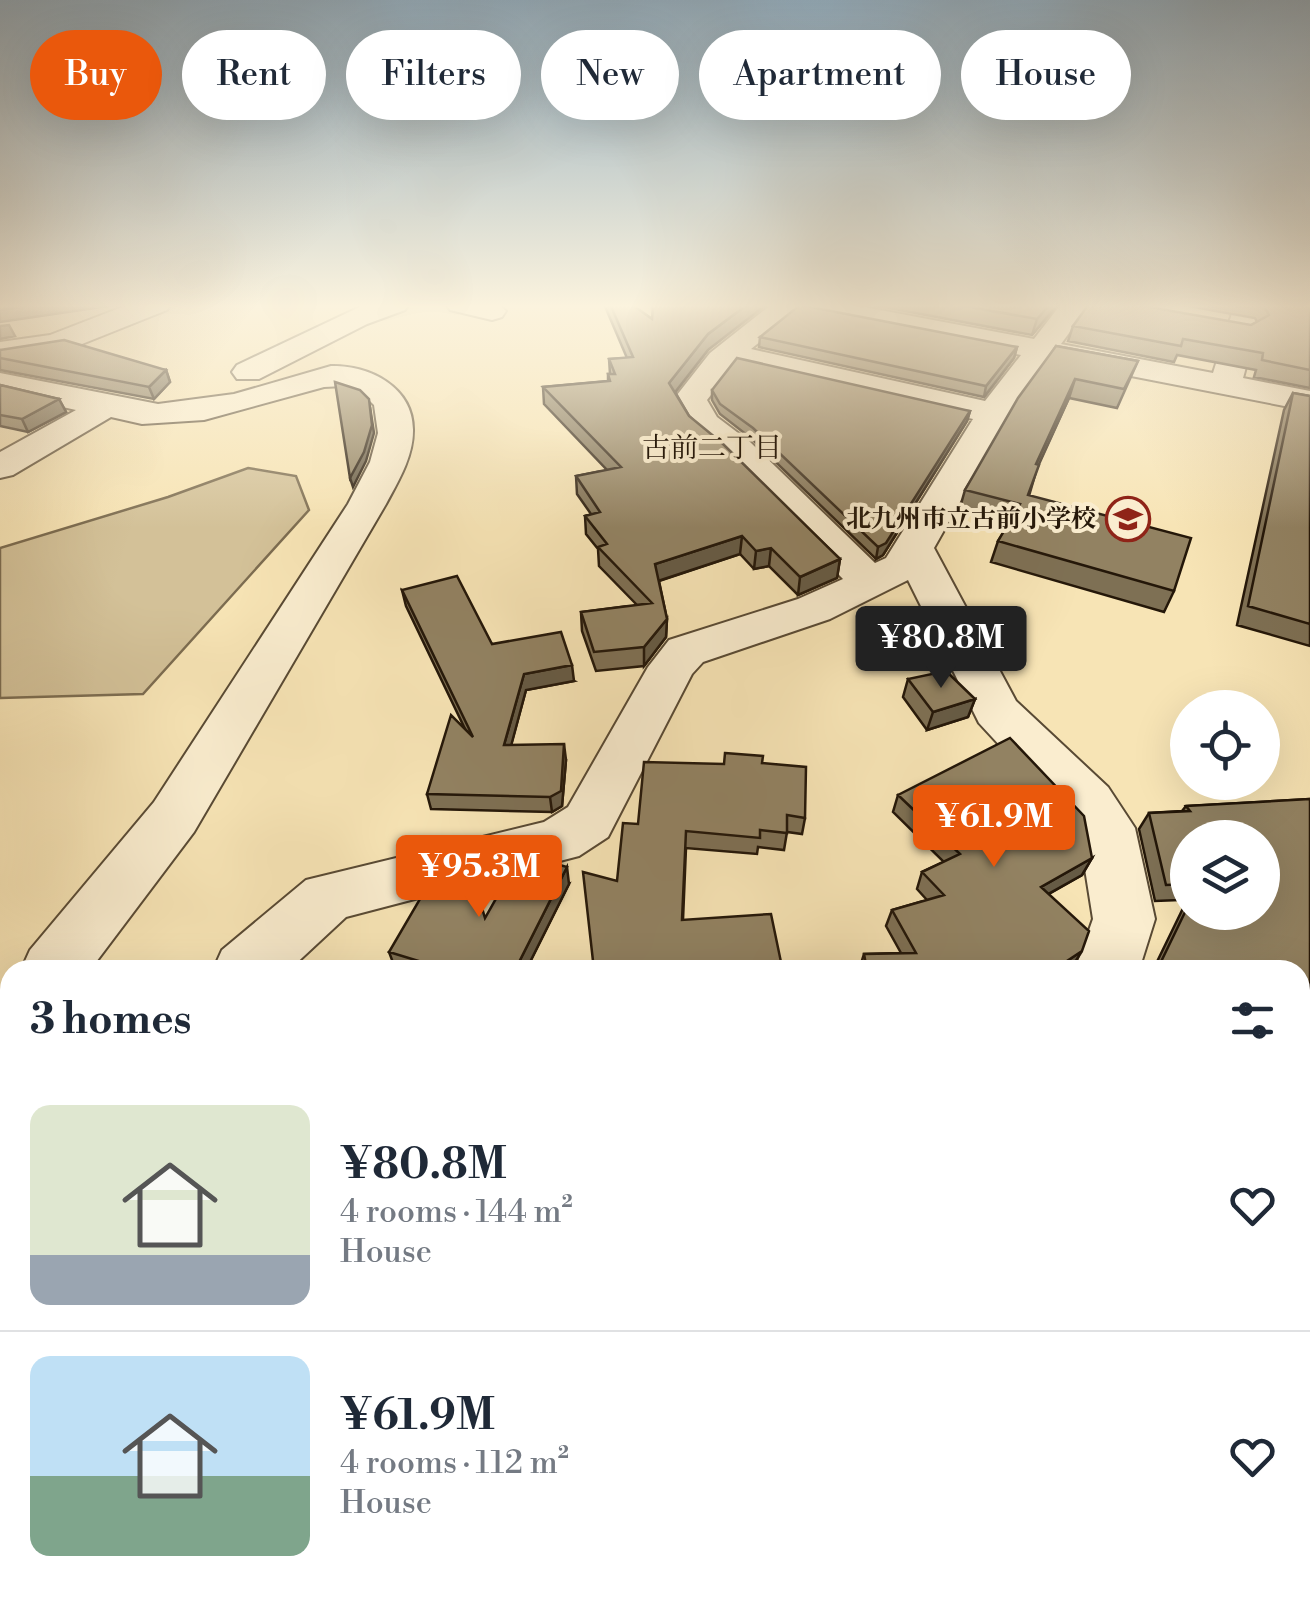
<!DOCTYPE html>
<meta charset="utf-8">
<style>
:root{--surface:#fff;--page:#f2f2f3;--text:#1f2937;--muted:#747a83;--line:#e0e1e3;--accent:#ea580c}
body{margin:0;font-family:"Libre Bodoni","Noto Serif JP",serif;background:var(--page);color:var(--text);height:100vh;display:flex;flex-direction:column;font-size:38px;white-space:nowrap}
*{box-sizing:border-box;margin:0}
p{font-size:32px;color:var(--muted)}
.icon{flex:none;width:55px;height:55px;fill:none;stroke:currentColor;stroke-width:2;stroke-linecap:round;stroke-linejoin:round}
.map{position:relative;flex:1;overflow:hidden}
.side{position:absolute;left:0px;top:960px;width:1310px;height:640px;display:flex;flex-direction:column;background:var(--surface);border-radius:30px 30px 0 0;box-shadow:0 10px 40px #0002}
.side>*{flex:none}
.top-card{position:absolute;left:30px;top:30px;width:1250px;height:90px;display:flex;gap:20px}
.controls{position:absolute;left:1170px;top:690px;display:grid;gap:20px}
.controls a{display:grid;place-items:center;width:110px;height:110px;border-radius:50%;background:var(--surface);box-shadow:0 10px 40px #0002;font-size:50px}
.price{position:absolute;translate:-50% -85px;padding:0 22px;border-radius:10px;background:var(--accent);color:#fff;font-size:32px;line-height:65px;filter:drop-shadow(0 2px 5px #0008)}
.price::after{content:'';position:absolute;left:50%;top:60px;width:30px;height:22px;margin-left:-15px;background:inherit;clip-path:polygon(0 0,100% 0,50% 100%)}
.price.current{background:#222;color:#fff}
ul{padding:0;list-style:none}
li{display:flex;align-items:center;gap:30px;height:250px;padding:0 30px}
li+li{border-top:2px solid var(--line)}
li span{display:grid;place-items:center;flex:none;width:280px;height:200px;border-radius:20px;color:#555}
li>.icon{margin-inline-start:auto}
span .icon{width:120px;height:120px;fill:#fffc;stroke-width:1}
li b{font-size:42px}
h2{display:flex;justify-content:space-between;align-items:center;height:120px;padding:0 30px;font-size:42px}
.chip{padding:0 35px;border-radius:45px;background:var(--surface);box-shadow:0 10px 40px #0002;font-size:35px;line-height:90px}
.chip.current{background:var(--accent);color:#fff}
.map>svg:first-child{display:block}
.green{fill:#d3c198;stroke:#7c6c50;stroke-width:2.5}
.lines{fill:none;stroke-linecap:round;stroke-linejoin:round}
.minor-casing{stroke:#594a34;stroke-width:4}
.minor{fill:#faedcf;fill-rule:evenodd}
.wall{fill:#7e7054;stroke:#241709;stroke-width:2.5}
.shaded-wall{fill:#665b45;stroke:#241709;stroke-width:2.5}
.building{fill:#928262;stroke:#241709;stroke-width:2.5}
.labels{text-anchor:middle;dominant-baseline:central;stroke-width:8;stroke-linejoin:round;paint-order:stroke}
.far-poi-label{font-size:25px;font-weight:bold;fill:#241709;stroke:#faedcf;text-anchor:end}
.far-neighbourhood-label{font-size:28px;fill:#241709;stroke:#faedcf}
</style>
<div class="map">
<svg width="1310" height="1600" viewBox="0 0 1310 1600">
<rect width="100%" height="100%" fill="#f7e4b5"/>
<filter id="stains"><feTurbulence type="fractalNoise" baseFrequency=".002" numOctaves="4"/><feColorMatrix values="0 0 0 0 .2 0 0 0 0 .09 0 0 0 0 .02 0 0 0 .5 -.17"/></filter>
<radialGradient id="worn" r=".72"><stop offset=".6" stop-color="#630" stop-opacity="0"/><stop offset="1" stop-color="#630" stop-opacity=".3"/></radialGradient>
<!-- green -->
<path class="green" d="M248,468L296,476L309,510L143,694L0,698V548L168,497Z"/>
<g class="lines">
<defs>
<path id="minor" d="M130,304H171L167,310L72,348L0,360V342L50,335Z
M366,304H409L405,310L367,324L259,379H237L232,372L237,365Z
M446,304H498L506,311L502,317L492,320L450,310Z
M772,304H848L1034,339L1061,304H1090L1061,344L1213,373L1235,304H1263L1243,378L1310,391V411L1049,360L1009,415L934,548L1016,701L1108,787L1135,828L1155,919L1139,970H1075L1093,919L1079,831L979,723L908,580L830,619L703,662L692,674L608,837L579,856L346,917L289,970H213L222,950L306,880L544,822L568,807L648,667L669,640L798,599L843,579L724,458L691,430L673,400L710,353ZM798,311L803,312L1021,355L985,401L751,349ZM735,364L973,419L886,558L875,563L750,442L717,417L707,400Z
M331,366C369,365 414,387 413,431C413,457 398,482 386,504L194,832L90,970H21L30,950L154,802L348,504L370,462L378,433L374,405L364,395L344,386L324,387L204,420L142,424L111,417L13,475L0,478V452L76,410L0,393V373L158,404L234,394Z
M10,993V1061L0,1065V996Z
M1310,1078V1148L1300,1152V1082Z
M10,1156V1236L0,1240V1160Z"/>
</defs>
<!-- minor casing -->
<use href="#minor" class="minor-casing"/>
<!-- minor -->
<use href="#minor" class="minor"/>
</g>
<!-- wall -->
<path class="wall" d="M604,304H631L652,319L708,350L675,392L689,416L840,559L837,578L798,595L769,566L754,569L740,554L659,581L667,619L666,637L644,666L596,671L582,631L581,612L637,605L599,566L598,549L586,534L585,516L591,514L577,494L576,476L607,470L544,404L543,387L608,381V374H610L609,359L627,358Z
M868,304H1058L1032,335Z
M1177,304H1310V388L1254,377L1256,370L1177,355L1174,362L1068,341L1073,326L1251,325L1257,322L1255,318Z
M760,337L1017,347L1014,358L984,397L759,347Z
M1056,346L1138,361L1117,408L1069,398L1038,465L1029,496L1174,591L1164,612L991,562L998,541L1009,524L959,511L965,490Z
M0,350L166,370L170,382L154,399L0,370Z
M0,385L59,399L66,412L28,432L0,426Z
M712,390L970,411L967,421L883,555L876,559L752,439L720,414L712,400Z
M1293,393L1310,396V646L1237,625L1284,410Z
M402,590L492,644L574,681L526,690L511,745L566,760L562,806L552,812L431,809L427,794L465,729L406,606Z
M908,679L975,699L968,717L927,730L903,697Z
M762,763L805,818L802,834L787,832L784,850L758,847L757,854L686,848L683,920L781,962L779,970H594L617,881L638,824L724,764Z
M898,795L1092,858L1082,875L1049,894L1072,967L1067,970H859L864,954L901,953L886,926L892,910L927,900L917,889L922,872L944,862L893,812Z
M1310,799V1020L1307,1018L1300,970H1153L1188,898V912H1262L1188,838V896L1180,900L1155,901L1139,829L1149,813L1182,811L1186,806Z
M569,884L526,970H402L395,968L389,952L485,918Z
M1300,1314L1310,1316V1600H1281L1278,1590H1300Z"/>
<!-- shaded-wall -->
<path class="shaded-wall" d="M40,304H122L0,322V310Z
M748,304H767L708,350L669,400V383L708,334Z
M1050,304H1058L1032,335L1037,319Z
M9,325L15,336L0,339V326Z
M1017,347L1014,358L984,397L986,386Z
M166,370L170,382L154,399L149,387Z
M1075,379L1069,398L1030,484L1036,464Z
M59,399L66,412L28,432L22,419Z
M370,407L374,433L366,461L353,487L350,478Z
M970,411L967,421L883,555L876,559L878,547Z
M742,536L740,554L655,582V564Z
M771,548L769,566L754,569L756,551Z
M840,559L837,578L798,595L800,577Z
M667,619L666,637L644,666V647Z
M572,665L574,681L526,690L507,761L504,745L524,674Z
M975,699L968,717L927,730L933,712Z
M564,744L566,760L562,806L552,812L550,797Z
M1092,858L1082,875L1032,903L1041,887Z
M567,867L569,884L526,970H515Z
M1082,951L1072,967L1067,970H1057L1061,965Z
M235,1590H250V1600H234Z
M504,1590H510L508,1600H503Z"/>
<!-- building -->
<path class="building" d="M0,304H40L0,310Z
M610,304H631L652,319L653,304H748L708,334L669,383L689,416L722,443L840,559L800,577L771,548L756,551L742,536L655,564L667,619L644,647L594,652L581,612L652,603L598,547L607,544L585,516L600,512L576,476L621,467L543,387L610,381L608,374H615L609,359L633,357Z
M953,304H1050L1037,319Z
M1089,304H1132L1251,325L1269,315L1263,304H1310V370L1262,360L1263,353L1183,339L1181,346L1073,326Z
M800,305L1017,347L986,386L760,337Z
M64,340L166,370L149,387L0,358V350Z
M1056,346L1138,361L1124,389L1075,379L1036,464L1039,465L1028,495L1191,538L1174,591L998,541L1020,504L965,490L1018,398Z
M737,358L970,411L886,543L878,547L753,428L720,404L712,390Z
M335,382L360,390L369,399L372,425L364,452L350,478Z
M0,385L59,399L22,419L0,415Z
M1293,393L1310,396V624L1248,606Z
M457,576L492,644L561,632L572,665L524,674L504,745L564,744L561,791L550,797L427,794L451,715L473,737L402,590Z
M946,671L975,699L933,712L908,679Z
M1010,738L1084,816L1092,858L1041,887L1089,931L1082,951L1061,965L1066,970H867L864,954L916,953L892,910L944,895L922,872L960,854L898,795Z
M725,753L763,756L762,763L806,767L805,818L787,815V833L760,830V838L686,831L682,920L771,914L781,962L684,970H594L583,872L617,881L623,823L638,824L644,762L724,764Z
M1310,799V1009L1300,1044V970H1157L1188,906V912H1262V838H1188V884L1166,885L1149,813L1190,811L1186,806Z
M528,856L567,867L515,970H448L389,952L431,880L452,875L474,881L485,918L519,858Z
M1300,1314L1310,1316V1435L1300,1395Z
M1300,1448L1310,1449V1600H1305L1300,1585Z
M105,1590H235L234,1600H79Z
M457,1590H504L503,1600H455Z
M600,1590H694L693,1600H598Z"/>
<!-- sky -->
<linearGradient id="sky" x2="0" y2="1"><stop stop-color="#91abbc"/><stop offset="0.58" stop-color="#fbf3de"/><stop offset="1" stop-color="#fbf3de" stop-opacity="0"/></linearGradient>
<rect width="1310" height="528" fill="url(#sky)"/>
<!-- icons -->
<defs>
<symbol id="school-ring" viewBox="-11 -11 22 22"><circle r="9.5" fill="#faedcf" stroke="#8f2418" stroke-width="1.5"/><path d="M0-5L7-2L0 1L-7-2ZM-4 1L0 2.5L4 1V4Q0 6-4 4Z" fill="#8f2418"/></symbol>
</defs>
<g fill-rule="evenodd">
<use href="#school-ring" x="1103" y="494" width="50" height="50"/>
</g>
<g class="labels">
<!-- far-poi labels -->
<g class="far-poi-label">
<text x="1096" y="519">北九州市立古前小学校</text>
</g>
<!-- far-neighbourhood labels -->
<g class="far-neighbourhood-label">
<text x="712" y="448">古前二丁目</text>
</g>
</g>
<rect width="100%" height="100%" filter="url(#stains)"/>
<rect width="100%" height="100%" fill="url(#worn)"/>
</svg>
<div class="controls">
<a><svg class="icon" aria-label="locate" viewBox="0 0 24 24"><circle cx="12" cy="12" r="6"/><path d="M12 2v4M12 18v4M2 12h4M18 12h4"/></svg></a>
<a><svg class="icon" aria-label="layers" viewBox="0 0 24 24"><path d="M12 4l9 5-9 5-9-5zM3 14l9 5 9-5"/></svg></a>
</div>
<b class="price current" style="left:941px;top:691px">¥80.8M</b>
<b class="price" style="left:994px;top:870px">¥61.9M</b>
<b class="price" style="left:479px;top:920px">¥95.3M</b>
<div class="top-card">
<a class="chip current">Buy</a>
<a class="chip">Rent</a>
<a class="chip">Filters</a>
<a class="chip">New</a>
<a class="chip">Apartment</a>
<a class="chip">House</a>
</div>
<section class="side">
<h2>3 homes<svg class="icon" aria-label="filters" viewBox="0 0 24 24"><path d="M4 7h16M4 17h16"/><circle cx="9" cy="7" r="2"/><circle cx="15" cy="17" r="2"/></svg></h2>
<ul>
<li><span style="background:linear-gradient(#dfe7d0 75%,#9aa5b1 0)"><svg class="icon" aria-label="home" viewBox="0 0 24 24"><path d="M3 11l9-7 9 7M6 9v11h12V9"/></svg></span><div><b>¥80.8M</b><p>4 rooms · 144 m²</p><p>House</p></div><svg class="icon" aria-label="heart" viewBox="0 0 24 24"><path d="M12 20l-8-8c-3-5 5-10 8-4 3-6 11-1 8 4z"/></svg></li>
<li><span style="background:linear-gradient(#bfe0f5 60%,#7fa58c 0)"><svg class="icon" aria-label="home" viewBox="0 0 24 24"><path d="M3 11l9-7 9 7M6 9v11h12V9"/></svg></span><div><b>¥61.9M</b><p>4 rooms · 112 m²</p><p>House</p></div><svg class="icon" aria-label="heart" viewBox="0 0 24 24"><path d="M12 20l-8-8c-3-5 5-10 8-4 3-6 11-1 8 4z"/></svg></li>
</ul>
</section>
</div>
